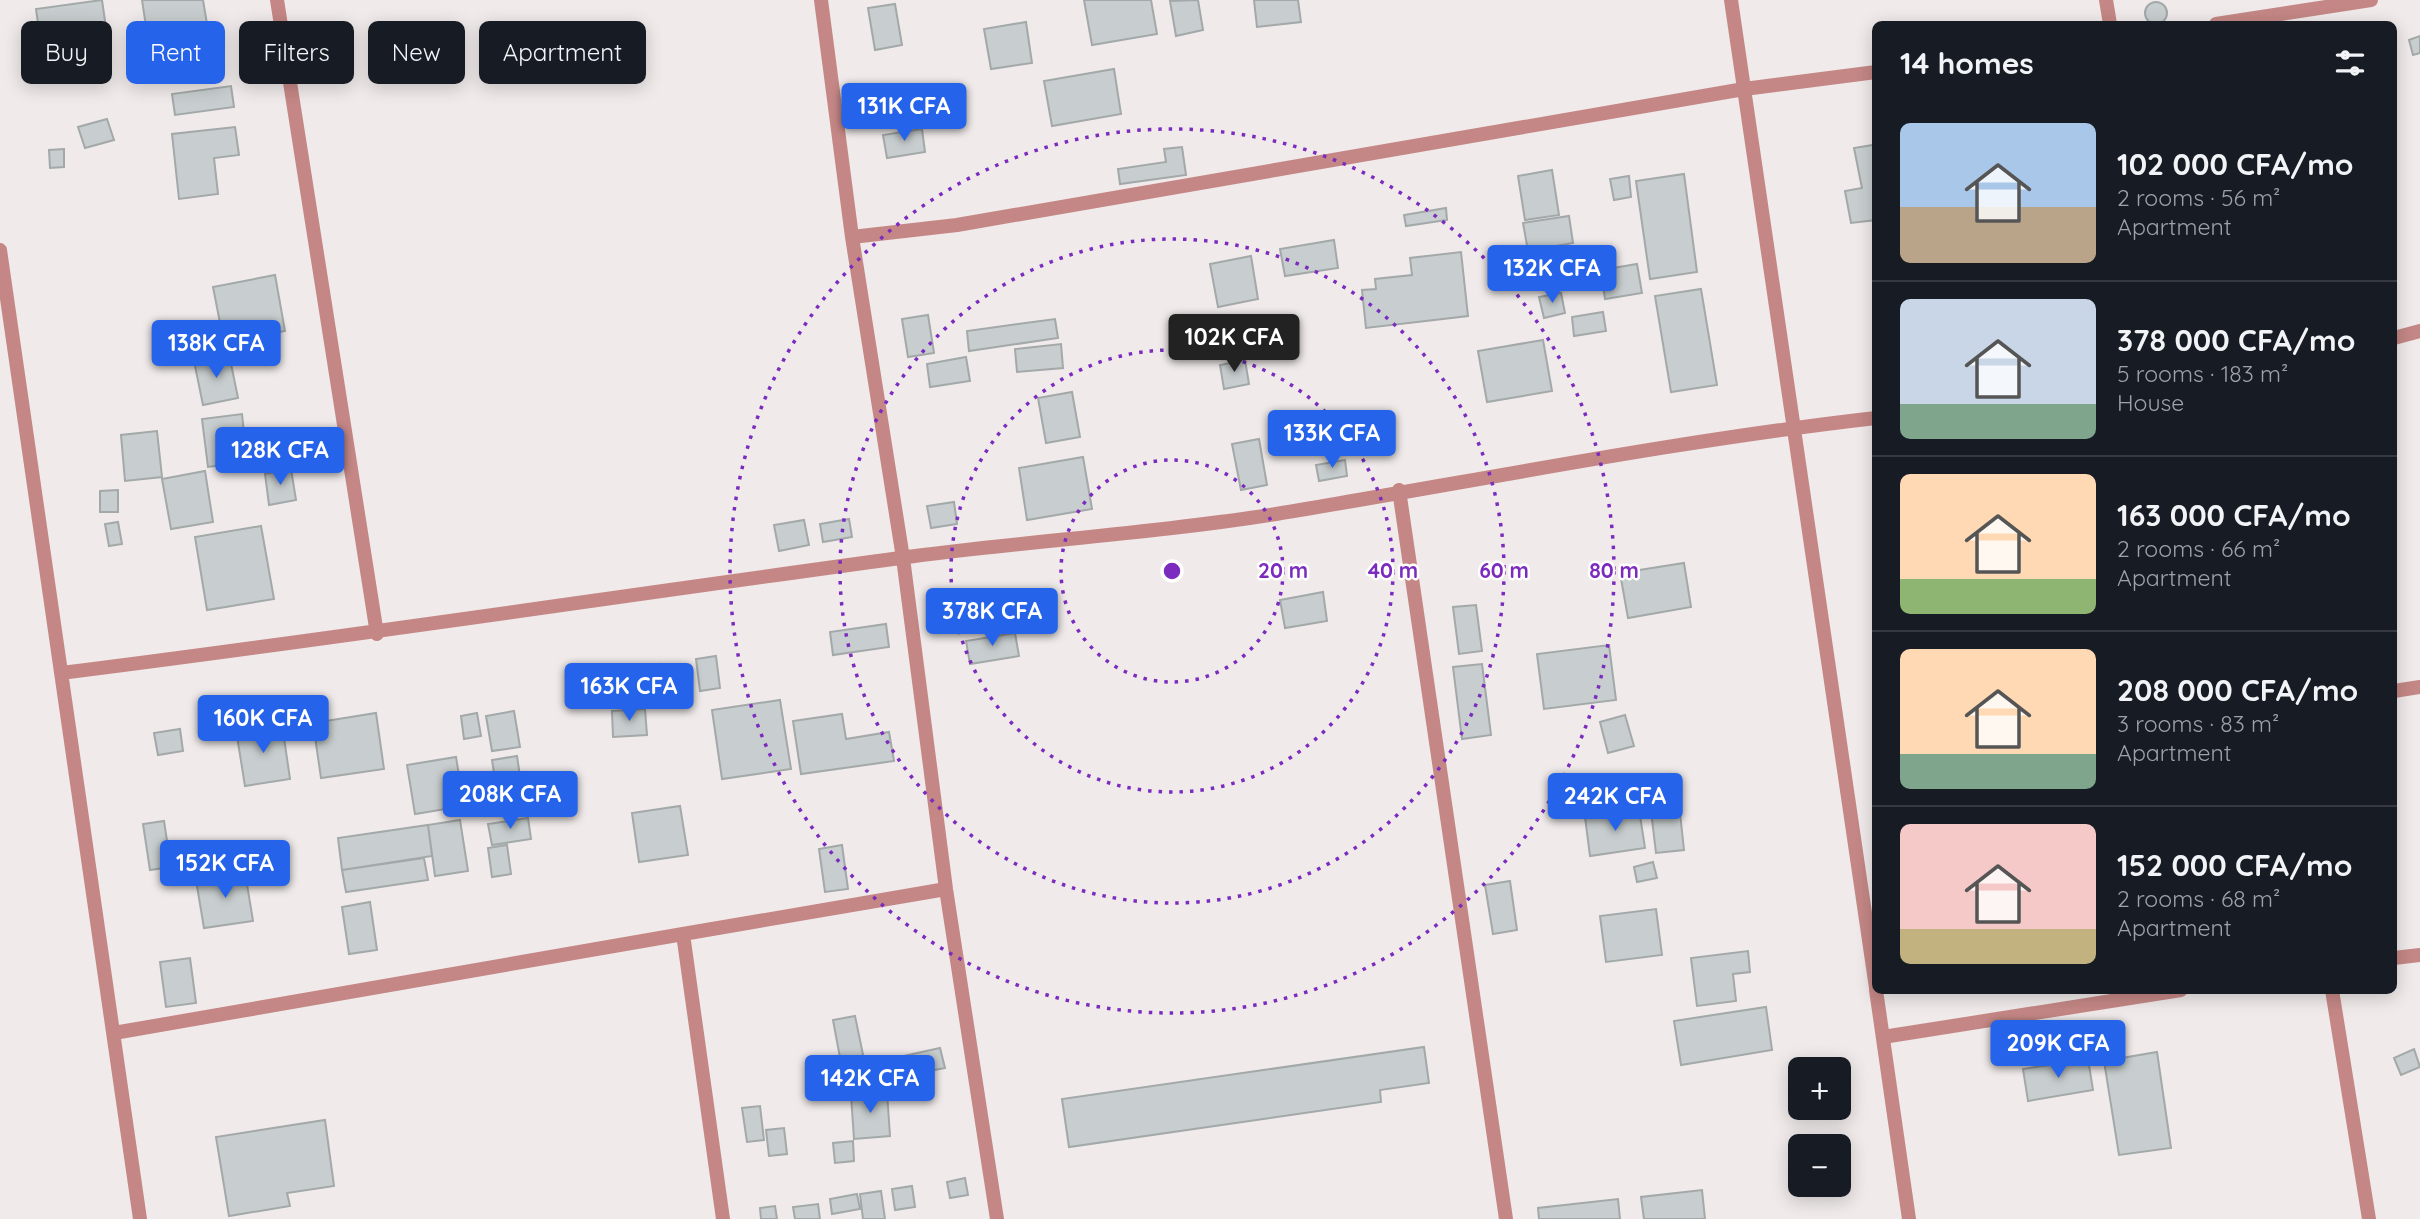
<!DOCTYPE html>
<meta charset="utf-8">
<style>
:root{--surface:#171b24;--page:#242831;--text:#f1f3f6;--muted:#9ea1a6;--line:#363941;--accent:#2563eb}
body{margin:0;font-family:Quicksand,sans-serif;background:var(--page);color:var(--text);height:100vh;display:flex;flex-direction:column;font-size:26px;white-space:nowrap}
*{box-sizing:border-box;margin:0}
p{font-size:23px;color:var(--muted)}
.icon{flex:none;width:38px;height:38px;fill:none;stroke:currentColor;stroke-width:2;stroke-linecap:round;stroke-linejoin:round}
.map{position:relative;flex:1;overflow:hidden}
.sheet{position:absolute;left:1872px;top:21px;width:525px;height:973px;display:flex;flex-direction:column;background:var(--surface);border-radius:10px;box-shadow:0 4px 18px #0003}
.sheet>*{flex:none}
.banner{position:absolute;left:21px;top:21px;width:665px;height:63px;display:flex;gap:14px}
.controls{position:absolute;left:1788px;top:1057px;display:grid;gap:14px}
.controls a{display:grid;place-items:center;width:63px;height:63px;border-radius:10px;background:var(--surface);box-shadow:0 4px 18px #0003;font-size:35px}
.price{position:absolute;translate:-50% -60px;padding:0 16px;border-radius:7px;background:var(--accent);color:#fff;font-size:23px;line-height:46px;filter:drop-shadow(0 2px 4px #0008)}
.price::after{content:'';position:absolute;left:50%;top:42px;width:21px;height:16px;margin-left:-10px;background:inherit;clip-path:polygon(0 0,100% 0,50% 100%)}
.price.on{background:#222;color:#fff}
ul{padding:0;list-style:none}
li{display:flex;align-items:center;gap:21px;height:175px;padding:0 28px}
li+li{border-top:2px solid var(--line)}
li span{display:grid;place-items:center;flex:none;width:196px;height:140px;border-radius:10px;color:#555}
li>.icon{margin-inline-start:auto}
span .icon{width:84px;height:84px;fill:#fffc;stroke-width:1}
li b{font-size:30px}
h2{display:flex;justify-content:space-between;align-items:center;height:84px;padding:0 28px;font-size:30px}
.tag{padding:0 24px;border-radius:10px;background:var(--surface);box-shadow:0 4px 18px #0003;font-size:24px;line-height:63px}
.tag.on{background:var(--accent);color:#fff}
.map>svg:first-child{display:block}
.building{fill:#c8cecf;stroke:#a3a8a9;stroke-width:2}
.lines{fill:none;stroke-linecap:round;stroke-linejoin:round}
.minor{stroke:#c48785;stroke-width:14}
.ring{fill:none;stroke:#7b2cbf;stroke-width:3.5;stroke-dasharray:3.5 7}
.centre{fill:#7b2cbf;stroke:#fff;stroke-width:3.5}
.ring-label{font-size:21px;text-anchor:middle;font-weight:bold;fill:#7b2cbf;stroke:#fff;stroke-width:5;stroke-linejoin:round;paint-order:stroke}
</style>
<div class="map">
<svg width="2420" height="1219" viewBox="0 0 2420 1219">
<rect width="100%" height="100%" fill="#f0eaea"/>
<!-- building -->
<path class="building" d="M102,0L109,49L43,58L36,9Z
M142,0H203L207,24L190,26L192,40L149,46Z
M1084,0H1151L1157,34L1092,45Z
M1198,0L1203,30L1176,36L1170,1Z
M1254,0H1298L1301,22L1257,27Z
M2145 13a11 11 0 1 1 22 0a11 11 0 1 1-22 0Z
M895,4L902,45L875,50L868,8Z
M1026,22L1032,63L991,69L984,29Z
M2420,36V53L2413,55L2409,40Z
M1114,69L1121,114L1052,126L1044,81Z
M231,86L234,107L175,115L172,94Z
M107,119L114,140L85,148L78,127Z
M235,127L239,155L214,158L218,194L179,199L172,134Z
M922,129L925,152L887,158L883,135Z
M1873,145L1876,166V220L1851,223L1845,191L1862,188L1854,148Z
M1182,147L1186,175L1120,184L1118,169L1166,162L1164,149Z
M64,149V167L50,168L49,150Z
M1552,170L1559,215L1525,220L1518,176Z
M1684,174L1697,272L1650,279L1636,181Z
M1629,176L1631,197L1614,200L1610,179Z
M1446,208L1447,220L1406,226L1404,215Z
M1569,216L1573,243L1528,251L1523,223Z
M1334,240L1338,268L1285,276L1280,249Z
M1461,252L1468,316L1366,328L1362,290L1376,289L1375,279L1412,275L1410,258Z
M1251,256L1258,299L1218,307L1210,264Z
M1637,264L1642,293L1605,299L1601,270Z
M275,275L285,331L224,343L213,287Z
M1701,289L1717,385L1671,392L1655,296Z
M1561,293L1565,313L1544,318L1539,297Z
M1603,312L1606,331L1574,336L1572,317Z
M928,315L934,353L908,357L902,319Z
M1055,319L1058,338L969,351L967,331Z
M1543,340L1552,391L1487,402L1478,351Z
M1061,344L1063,368L1017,372L1015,349Z
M229,354L238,398L203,405L194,361Z
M966,357L970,381L930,387L927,364Z
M1245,360L1249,384L1224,389L1220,365Z
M1072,392L1080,437L1046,443L1038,398Z
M242,414L247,462L208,467L202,419Z
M157,431L162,477L125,481L121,435Z
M1259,439L1267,485L1241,490L1232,444Z
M1083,457L1092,509L1027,520L1019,468Z
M1345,460L1347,476L1319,481L1316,465Z
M291,469L296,500L269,505L265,474Z
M205,471L213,522L171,529L162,479Z
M118,490V512H100V491Z
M954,502L957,524L931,528L927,506Z
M849,519L852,537L823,542L820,524Z
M804,520L809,545L779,551L774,525Z
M118,522L122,544L109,546L105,524Z
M261,526L274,599L207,610L195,537Z
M1684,563L1691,607L1628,618L1620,573Z
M1323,592L1327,621L1285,628L1280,600Z
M1476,605L1482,651L1459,654L1453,607Z
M886,624L889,647L833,655L830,632Z
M1015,633L1019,656L970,664L966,641Z
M1609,645L1616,700L1544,709L1537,654Z
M716,656L720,688L700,691L696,659Z
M659,664L661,685L633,688L630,668Z
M1482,664L1491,735L1462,739L1453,667Z
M780,700L791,769L722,779L712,710Z
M645,709L647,735L613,737L612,711Z
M514,711L520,747L492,751L486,716Z
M376,713L384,769L321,778L313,723Z
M477,713L481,736L464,739L461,716Z
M842,714L846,739L889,732L894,761L801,774L793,721Z
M1625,715L1634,746L1608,753L1600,722Z
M282,724L290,779L245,786L236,730Z
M180,729L183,751L158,755L154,733Z
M517,756L521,783L496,786L492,760Z
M456,757L464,806L415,814L407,765Z
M1669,774L1674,814L1680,813L1684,850L1656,853L1647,777Z
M680,806L688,855L639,862L632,813Z
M1639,809L1645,848L1590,856L1585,817Z
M528,818L531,839L492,845L488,824Z
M460,820L468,871L435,876L428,825Z
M164,821L171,867L150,870L143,824Z
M428,825L432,856L342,870L338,838Z
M507,845L511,874L492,877L488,848Z
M842,845L848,889L825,892L819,849Z
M424,858L428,880L346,892L342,870Z
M1653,862L1657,878L1637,882L1634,867Z
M245,872L253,921L204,928L196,880Z
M1510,881L1517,930L1493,934L1485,885Z
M370,902L377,950L349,954L342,907Z
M1656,909L1662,955L1606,962L1600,916Z
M1748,951L1750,972L1733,974L1736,1001L1697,1006L1691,958Z
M190,958L196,1003L166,1007L160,962Z
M1766,1007L1772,1050L1681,1065L1674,1021Z
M855,1016L867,1074L844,1079L833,1020Z
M1424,1047L1429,1083L1380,1090L1381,1102L1069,1147L1062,1099Z
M940,1048L945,1068L903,1076L899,1057Z
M2414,1049L2420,1067L2401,1075L2394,1058Z
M2157,1052L2171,1148L2119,1155L2104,1061Z
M2088,1059L2093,1090L2028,1101L2023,1069Z
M887,1092L890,1136L854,1139L851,1095Z
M760,1106L764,1140L747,1142L742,1108Z
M325,1120L334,1186L287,1193L290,1206L229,1216L216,1137Z
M784,1128L787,1154L769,1156L766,1130Z
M853,1141L854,1161L835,1163L833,1143Z
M965,1178L968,1195L950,1198L947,1182Z
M912,1186L915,1207L895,1210L892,1189Z
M1702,1190L1705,1219H1644L1641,1197Z
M881,1191L885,1219H863L860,1194Z
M857,1194L860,1209L832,1214L830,1199Z
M1618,1199L1620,1219H1539L1538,1208Z
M818,1204L820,1219H795L793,1207Z
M775,1206L777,1219H761L760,1208Z"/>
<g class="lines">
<!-- minor -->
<path class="minor" d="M277,0L377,634
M821,0L852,237L903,558L946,889L997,1219
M1731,0L1876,988
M2106,0L2110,24
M2216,24L2371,0
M852,237L957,225L1744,89L1876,72
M0,250L140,1219
M2394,338L2420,331
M1399,490L1506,1219
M61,673C341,638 620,596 900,558C1025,541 1151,534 1276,514C1476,481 1674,441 1876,418
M2394,691L2420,687
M2394,958L2420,955
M1876,990L1909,1219
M2332,990L2369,1219
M114,1033L683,934
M1883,1037L2181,990
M723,1219L683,934L946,889"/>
</g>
<!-- distance rings -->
<g class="ring">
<circle cx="1172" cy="571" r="111"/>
<circle cx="1172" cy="571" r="221"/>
<circle cx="1172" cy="571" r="332"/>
<circle cx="1172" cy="571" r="442"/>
</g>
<circle cx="1172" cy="571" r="10" class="centre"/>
<g class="ring-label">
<text x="1283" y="578">20 m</text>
<text x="1393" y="578">40 m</text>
<text x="1504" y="578">60 m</text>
<text x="1614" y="578">80 m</text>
</g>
</svg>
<div class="controls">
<a>+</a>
<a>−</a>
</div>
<b class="price" style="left:904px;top:143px">131K CFA</b>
<b class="price" style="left:1552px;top:305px">132K CFA</b>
<b class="price on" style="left:1234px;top:374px">102K CFA</b>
<b class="price" style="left:216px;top:380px">138K CFA</b>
<b class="price" style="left:1332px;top:470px">133K CFA</b>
<b class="price" style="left:280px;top:487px">128K CFA</b>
<b class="price" style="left:992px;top:648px">378K CFA</b>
<b class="price" style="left:629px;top:723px">163K CFA</b>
<b class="price" style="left:263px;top:755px">160K CFA</b>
<b class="price" style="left:510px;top:831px">208K CFA</b>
<b class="price" style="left:1615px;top:833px">242K CFA</b>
<b class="price" style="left:225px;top:900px">152K CFA</b>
<b class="price" style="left:2058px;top:1080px">209K CFA</b>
<b class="price" style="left:870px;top:1115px">142K CFA</b>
<div class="banner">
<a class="tag">Buy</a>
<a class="tag on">Rent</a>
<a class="tag">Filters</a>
<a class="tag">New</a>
<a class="tag">Apartment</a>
</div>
<section class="sheet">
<h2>14 homes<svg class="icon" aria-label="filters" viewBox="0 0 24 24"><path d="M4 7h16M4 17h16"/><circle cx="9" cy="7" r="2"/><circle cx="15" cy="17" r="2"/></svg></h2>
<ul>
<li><span style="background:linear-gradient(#a9c7e8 60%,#b9a48a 0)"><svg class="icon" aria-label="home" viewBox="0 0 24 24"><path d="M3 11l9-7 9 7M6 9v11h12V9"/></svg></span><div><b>102 000 CFA/mo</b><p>2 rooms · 56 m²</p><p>Apartment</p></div></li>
<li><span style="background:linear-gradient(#c9d6e8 75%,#7fa58c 0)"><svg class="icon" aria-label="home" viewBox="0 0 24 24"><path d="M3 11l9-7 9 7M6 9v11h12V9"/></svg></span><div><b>378 000 CFA/mo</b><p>5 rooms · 183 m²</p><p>House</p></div></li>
<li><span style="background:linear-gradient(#ffd9b3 75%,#8fb573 0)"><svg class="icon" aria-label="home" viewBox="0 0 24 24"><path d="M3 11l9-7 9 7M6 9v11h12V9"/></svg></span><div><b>163 000 CFA/mo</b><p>2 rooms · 66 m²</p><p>Apartment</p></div></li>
<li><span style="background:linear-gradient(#ffd9b3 75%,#7fa58c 0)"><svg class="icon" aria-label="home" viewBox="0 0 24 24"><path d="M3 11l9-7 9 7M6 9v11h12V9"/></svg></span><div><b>208 000 CFA/mo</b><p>3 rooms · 83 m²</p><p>Apartment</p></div></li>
<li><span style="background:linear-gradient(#f6c9c9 75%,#c2b280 0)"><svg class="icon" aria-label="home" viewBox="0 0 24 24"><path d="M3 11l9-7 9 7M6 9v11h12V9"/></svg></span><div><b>152 000 CFA/mo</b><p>2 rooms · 68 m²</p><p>Apartment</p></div></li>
</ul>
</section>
</div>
